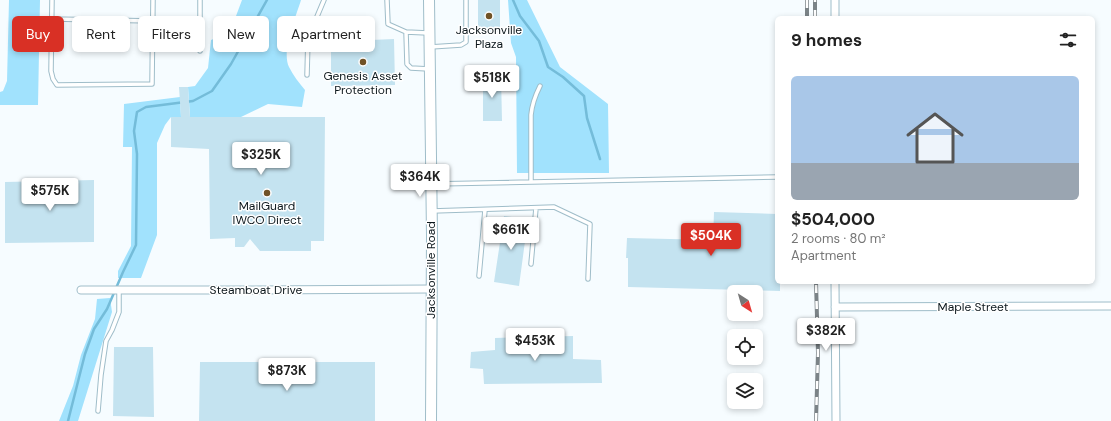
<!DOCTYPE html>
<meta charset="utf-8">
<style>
:root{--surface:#fff;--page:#f2f2f2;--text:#222;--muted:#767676;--line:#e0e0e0;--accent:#d93025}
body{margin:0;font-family:"DM Sans",sans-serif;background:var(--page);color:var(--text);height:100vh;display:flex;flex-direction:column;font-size:15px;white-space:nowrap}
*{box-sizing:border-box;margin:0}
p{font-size:13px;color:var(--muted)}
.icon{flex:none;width:22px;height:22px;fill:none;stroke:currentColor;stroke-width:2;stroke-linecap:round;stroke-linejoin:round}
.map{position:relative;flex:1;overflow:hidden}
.drawer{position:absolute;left:775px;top:16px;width:320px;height:268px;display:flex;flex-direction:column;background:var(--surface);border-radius:6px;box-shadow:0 2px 6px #0003}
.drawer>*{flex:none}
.guide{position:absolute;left:12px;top:16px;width:380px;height:36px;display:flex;gap:8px}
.needle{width:26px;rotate:143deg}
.controls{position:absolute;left:727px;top:285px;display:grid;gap:8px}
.controls a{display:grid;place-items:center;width:36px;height:36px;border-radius:6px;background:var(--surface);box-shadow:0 2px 6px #0003;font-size:20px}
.price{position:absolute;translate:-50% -34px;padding:0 9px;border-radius:4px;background:#fff;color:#222;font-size:13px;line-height:26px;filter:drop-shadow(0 1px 2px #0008)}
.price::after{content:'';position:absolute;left:50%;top:24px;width:12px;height:9px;margin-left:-6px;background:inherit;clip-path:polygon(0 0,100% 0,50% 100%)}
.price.active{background:var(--accent);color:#fff}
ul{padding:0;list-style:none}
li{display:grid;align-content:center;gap:8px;height:212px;padding:0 16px}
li+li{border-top:1px solid var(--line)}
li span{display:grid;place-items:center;height:124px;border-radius:6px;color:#555}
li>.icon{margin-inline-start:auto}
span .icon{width:72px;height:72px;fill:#fffc;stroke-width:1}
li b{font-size:17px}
h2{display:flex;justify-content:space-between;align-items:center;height:48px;padding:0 16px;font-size:17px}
.chip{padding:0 14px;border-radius:6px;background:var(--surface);box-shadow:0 2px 6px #0003;font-size:14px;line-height:36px}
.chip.active{background:var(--accent);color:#fff}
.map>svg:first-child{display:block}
.green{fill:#a1e2fd}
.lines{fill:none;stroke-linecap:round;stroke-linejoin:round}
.stream{stroke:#74bcd9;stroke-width:2.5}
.building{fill:#c4e3f0}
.service-casing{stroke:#9fbdc9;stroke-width:5.5}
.minor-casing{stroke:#9fbdc9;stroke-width:9}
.secondary-casing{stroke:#9fbdc9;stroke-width:12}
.service{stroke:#fff;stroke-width:3.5}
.minor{stroke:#fff;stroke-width:7}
.secondary{stroke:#fff;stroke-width:10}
.rail-casing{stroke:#7b8387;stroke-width:4}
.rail{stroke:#fff;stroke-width:2.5;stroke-dasharray:8;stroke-linecap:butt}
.poi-dot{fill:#705226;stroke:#fff;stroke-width:1.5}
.labels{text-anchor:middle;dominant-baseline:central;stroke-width:3;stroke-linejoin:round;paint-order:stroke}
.poi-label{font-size:12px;fill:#0c171c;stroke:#fff}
.street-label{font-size:12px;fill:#0c171c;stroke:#fff}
</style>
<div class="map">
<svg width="1111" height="421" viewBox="0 0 1111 421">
<rect width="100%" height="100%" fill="#f6fcff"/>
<!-- green -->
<path class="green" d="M9,0H40L38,105H0V92L3,91L7,81Z
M242,0H301C296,17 281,50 289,67C293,75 299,83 305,90L302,107L268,104L241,117H190L188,87L195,86L208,68L211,40L223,35L236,16Z
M508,0H527L560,67L608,104L609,173H517L516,57L511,43Z
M180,97L181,117H171L165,125L157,143V235L141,278H118V271L131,246L132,147H123L124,104Z
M110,298L112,312L78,421H59L73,386L81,355L95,319L97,299Z"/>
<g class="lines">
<!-- stream -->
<path class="stream" d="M513,0L520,16L539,41L548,67L563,77L584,96L587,118L600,159
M68,421L85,354L94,329L107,309L123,272L136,245L137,154L134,131L137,112L146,107L193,101L212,91L231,64L267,0"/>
</g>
<!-- building -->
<path class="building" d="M478,0H500V32L478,33Z
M331,17H371V40L394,39L395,85L331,86Z
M501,76L502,121H483V77Z
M179,87H188L190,117H325L324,241H311V251H260L250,239L244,247H235V238L210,239L209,149L171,147V117H181Z
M94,180V242L5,243V182Z
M714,212L777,214V282H780V291L628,287V258H626L627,238L713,240Z
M504,216L528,219L519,286L494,282Z
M573,336V359L601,360L602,383L484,384L483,369L470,368L471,352L495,350V338Z
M114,347H153L154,417L113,416Z
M200,362H375V421H199Z"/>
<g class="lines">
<defs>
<path id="service" d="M52,0L51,71L53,79L57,85L152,84L153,0
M387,0L388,24L406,32L428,33
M52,19L153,21
M406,32L407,64L411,68L429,69
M430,47L461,45L466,42V0
M200,51V0
M307,75L308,38L324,0
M531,182V115C532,104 535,96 540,86
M432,184L777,177
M432,211L554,207L590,224L588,279
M531,264L536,208
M479,276L485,210
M98,411L101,375L106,341L112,330L119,312V290"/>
<path id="minor" d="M835,18V0
M835,282L836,421
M81,290H233L431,289
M835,307L1111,306"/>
<path id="secondary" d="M429,0L432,236L431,421"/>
</defs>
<!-- service casing -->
<use href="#service" class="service-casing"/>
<!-- minor casing -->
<use href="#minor" class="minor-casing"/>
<!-- secondary casing -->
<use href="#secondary" class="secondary-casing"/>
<!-- service -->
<use href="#service" class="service"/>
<!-- minor -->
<use href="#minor" class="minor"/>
<!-- secondary -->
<use href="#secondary" class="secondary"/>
<defs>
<path id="rail" d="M807,0V18
M815,18V0
M816,421L818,353L816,282"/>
</defs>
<!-- rail casing -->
<use href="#rail" class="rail-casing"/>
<!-- rail -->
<use href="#rail" class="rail"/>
</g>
<!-- markers -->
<g class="poi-dot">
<circle cx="489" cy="16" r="4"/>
<circle cx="363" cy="62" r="4"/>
<circle cx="267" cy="193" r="4"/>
</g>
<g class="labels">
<!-- poi labels -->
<g class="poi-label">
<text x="489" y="30">Jacksonville<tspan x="489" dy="14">Plaza</tspan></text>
<text x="363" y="76">Genesis Asset<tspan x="363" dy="14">Protection</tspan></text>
<text x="267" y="206">MailGuard<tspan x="267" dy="14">IWCO Direct</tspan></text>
</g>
<!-- street labels -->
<g class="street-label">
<text transform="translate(431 270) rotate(-90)">Jacksonville Road</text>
<text x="256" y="290">Steamboat Drive</text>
<text x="973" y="307">Maple Street</text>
</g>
</g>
</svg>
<div class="controls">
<a><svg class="needle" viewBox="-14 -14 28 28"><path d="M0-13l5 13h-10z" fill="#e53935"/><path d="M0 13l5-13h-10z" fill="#767676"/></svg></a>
<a><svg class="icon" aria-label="locate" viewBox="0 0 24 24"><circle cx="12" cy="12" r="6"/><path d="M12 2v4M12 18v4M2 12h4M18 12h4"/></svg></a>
<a><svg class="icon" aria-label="layers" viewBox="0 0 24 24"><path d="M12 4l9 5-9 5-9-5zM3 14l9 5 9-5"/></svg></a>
</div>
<b class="price" style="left:492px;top:99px">$518K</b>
<b class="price" style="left:261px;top:176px">$325K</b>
<b class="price" style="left:420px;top:198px">$364K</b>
<b class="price" style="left:50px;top:212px">$575K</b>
<b class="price" style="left:511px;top:251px">$661K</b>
<b class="price active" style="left:711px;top:257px">$504K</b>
<b class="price" style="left:826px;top:352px">$382K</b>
<b class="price" style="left:535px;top:362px">$453K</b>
<b class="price" style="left:287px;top:392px">$873K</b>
<div class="guide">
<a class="chip active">Buy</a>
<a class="chip">Rent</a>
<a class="chip">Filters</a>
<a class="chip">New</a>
<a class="chip">Apartment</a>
</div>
<section class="drawer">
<h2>9 homes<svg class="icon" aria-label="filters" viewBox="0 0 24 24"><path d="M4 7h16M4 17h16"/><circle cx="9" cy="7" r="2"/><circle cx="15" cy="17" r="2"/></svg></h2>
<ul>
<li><span style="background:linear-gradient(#a9c7e8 70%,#9aa5b1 0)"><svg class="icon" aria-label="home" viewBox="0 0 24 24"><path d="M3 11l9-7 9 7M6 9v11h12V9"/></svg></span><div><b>$504,000</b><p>2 rooms · 80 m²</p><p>Apartment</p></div></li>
</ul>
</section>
</div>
